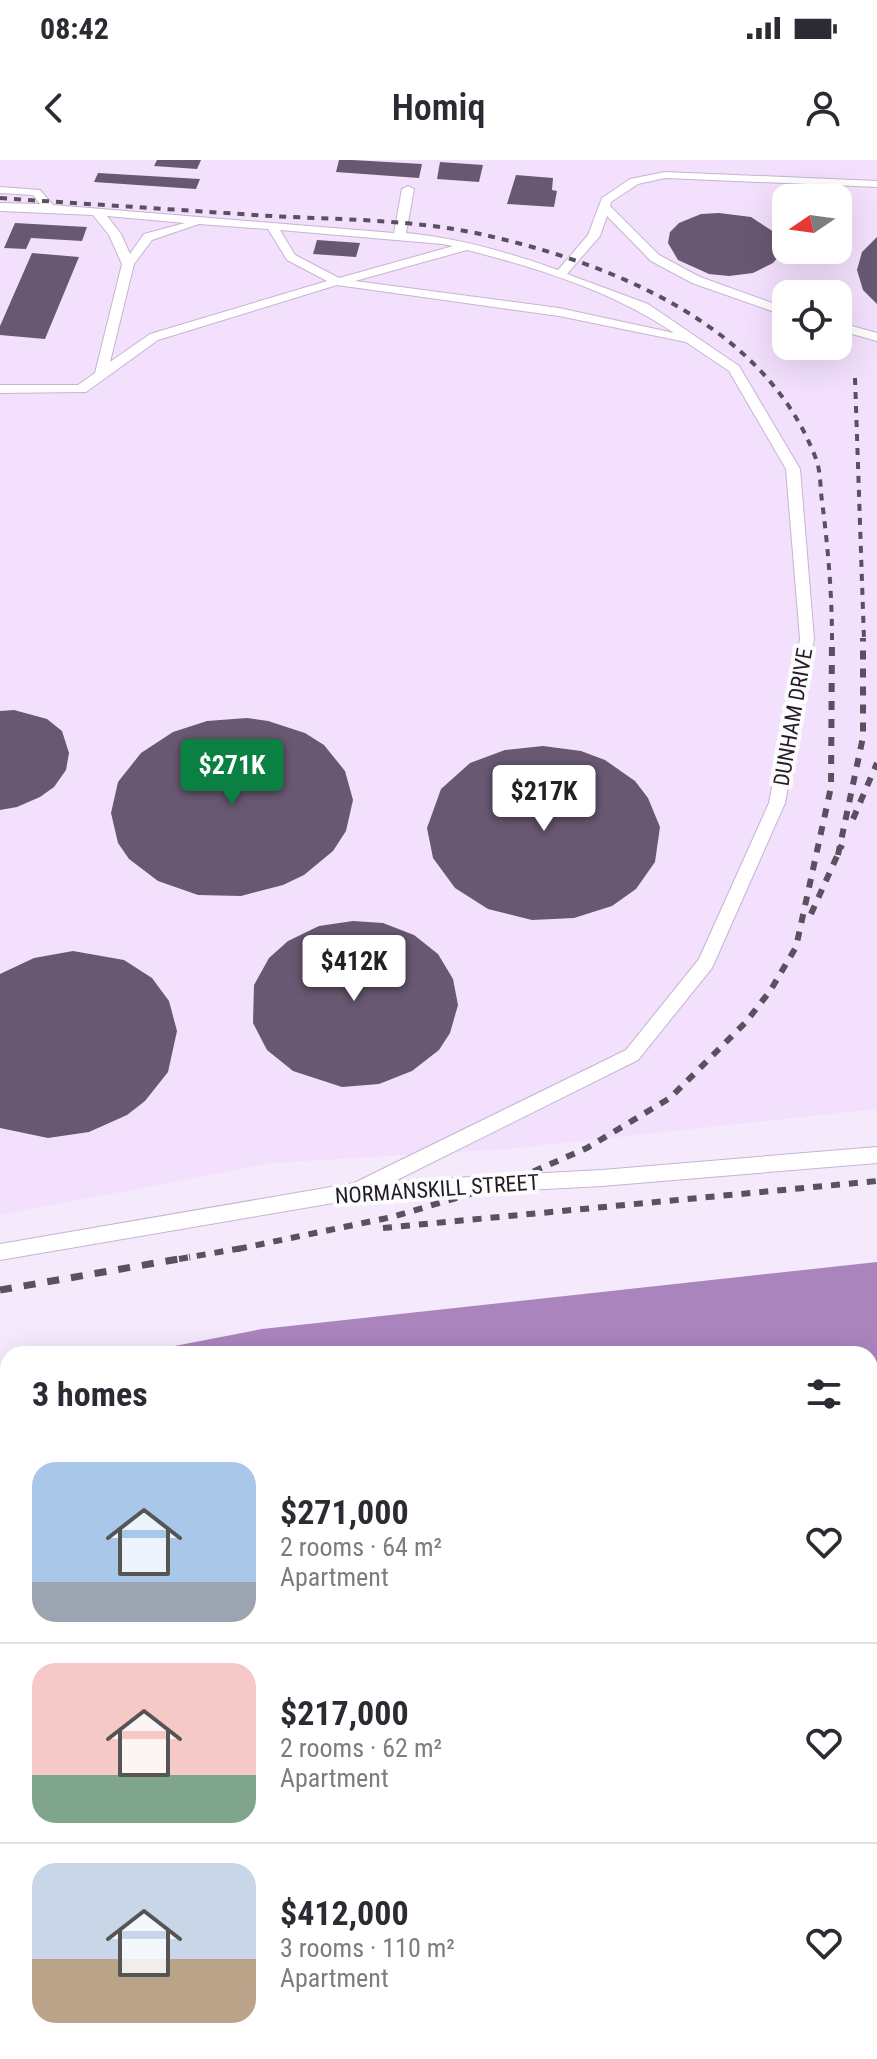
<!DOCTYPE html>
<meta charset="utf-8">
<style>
:root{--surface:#fff;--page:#f2f2f3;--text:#2b2b33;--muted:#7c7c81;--line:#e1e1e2;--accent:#0b8043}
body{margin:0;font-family:"Roboto Condensed",sans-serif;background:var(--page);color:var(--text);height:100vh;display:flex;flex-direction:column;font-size:30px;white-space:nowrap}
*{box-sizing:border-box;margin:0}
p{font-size:26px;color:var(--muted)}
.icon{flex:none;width:44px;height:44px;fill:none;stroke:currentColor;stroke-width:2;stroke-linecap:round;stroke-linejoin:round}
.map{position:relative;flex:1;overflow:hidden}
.panel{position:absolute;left:0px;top:1186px;width:878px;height:714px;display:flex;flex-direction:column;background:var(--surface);border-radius:24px 24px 0 0;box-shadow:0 8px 32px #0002}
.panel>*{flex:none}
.needle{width:52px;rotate:257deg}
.fabs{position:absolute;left:772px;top:24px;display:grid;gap:16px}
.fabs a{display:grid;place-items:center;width:80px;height:80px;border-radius:16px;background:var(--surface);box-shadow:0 8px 32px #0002;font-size:40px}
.price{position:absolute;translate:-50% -68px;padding:0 18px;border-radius:8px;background:#fff;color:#222;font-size:26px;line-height:52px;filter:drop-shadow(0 2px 4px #0008)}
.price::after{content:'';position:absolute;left:50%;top:48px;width:24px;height:18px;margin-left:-12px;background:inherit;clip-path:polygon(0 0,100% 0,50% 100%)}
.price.active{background:var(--accent);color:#fff}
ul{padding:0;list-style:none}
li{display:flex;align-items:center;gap:24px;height:200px;padding:0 32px}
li+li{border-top:2px solid var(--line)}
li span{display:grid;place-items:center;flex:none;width:224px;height:160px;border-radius:24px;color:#555}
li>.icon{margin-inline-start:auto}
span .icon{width:96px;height:96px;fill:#fffc;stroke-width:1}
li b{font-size:34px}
h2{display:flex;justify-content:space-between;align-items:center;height:96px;padding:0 32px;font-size:34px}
.status{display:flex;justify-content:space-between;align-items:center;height:56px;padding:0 40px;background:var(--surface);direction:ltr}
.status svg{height:22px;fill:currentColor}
header{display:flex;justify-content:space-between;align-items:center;height:104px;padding:0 32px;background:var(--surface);font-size:36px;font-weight:600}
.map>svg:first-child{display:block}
.built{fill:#f3e0fd;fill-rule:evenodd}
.forest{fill:#cea7e2}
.water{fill:#aa84bd}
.building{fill:#695871}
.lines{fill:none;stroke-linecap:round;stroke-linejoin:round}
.lane-casing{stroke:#c6b4d0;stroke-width:2}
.lane{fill:#fff;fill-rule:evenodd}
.rail-far2{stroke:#59515e;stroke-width:4;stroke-dasharray:7 7;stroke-linecap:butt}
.rail-far1{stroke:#59515e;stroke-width:6;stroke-dasharray:9 9;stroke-linecap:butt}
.rail{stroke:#59515e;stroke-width:7;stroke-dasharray:12 12;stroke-linecap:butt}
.labels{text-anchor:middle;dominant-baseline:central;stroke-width:8;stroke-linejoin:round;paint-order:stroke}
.street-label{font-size:22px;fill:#231c27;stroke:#fcfcfc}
</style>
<div class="status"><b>08:42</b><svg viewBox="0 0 49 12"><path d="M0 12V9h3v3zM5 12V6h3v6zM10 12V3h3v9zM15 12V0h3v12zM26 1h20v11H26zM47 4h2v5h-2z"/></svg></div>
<header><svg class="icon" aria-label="back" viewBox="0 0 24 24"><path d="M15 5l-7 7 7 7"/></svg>Homiq<svg class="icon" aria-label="person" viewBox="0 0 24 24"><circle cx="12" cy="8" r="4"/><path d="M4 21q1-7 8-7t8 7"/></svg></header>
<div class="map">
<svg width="877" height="1899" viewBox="0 0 877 1899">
<rect width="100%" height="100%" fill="#f5eafc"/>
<!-- built -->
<path class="built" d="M0,0H877V949L508,989L273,1003L0,1055ZM786,38H838V90H786ZM786,134H838V186H786Z"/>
<!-- forest -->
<path class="forest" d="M877,1678V1899H677L675,1892H870V1679Z"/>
<!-- water -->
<path class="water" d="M877,1102V1295H870V1194H133L262,1169Z
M8,1218V1374L0,1376V1220Z"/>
<!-- building -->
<path class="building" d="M157,0H201L197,9L154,6Z
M339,0H352L422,4L419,18L336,12Z
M440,2L483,5L479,22L437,19Z
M98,13L200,19L196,29L94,22Z
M516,15L553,18L552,30L557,31L554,47L507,44Z
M719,53L751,57L777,74L782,85L781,94L773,103L753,113L729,116L709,114L678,100L668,83L670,72L679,63L701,54Z
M15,63L87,67L82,81L31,78L26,89L4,88Z
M877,77V144L863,130L857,110L862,92Z
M317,80L360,83L356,97L313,94Z
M32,93L79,97L45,179L0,175V166Z
M14,550L47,559L62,571L69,593L66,610L54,627L40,637L17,647L0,650V551Z
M247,558L268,561L305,573L324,585L345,611L353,640L346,671L333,691L304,715L283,725L241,736L198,735L158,721L129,699L118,683L111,653L118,622L141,593L173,572L207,561Z
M543,586L581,591L605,600L635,621L648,638L660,667L655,702L636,729L612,746L574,758L532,760L488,749L455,728L433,698L427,668L441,629L470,603L505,590Z
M353,761L383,763L414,775L438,794L453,819L458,845L450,873L439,890L412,911L379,924L342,927L293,911L267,890L253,863L254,825L269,798L288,781L319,766Z
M73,791L124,800L152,818L169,841L177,871L168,912L145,941L127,955L89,972L48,978L0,968V814L34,798Z"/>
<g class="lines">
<defs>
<path id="lane" d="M665,12L877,21V27L665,18L638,24L611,42L610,46L659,95L700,117L786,148V156L692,123L651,101L607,56L600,76L567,114L648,144L739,206L800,309L814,479L785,643L712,808L638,900L395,1021L602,1010L877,987V1003L602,1026L357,1039L0,1100V1084L354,1023L626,890L699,799L769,643L800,479L786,309L729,211L686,182L559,156L337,125L158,180L86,232L0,233V225H78L95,213L122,104L109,75L93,55L0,51V43L40,44L33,35L0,33V27L40,30L53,45L394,73L402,29L408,26L414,29L406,73C458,78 508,92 558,110L588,75L602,38L630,19ZM107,56L185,63L144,74L130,94L121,74ZM199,64L268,69L287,100L327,121L150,174L110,202L134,104L152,80ZM280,70L442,84L453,86L339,118L295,95ZM467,90C538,108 614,132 674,173L559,148L355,121Z
M838,162L877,173V181L838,170Z"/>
</defs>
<!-- lane casing -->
<use href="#lane" class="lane-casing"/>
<!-- lane -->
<use href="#lane" class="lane"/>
<!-- rail-far2 -->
<path class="rail-far2" d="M0,38C85,44 169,49 254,55C331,60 414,58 489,76C616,105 767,167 816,299C821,312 820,328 822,341C828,388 832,433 832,480
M855,218L864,480"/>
<!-- rail-far1 -->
<path class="rail-far1" d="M853,659L877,603
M838,695L863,577V478
M811,754L842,685
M383,1068L877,1021
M238,1089L392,1057L507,1023L587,988L670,938L746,862L770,831L796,787L831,627L832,478
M179,1099L248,1087"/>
<!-- rail -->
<path class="rail" d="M0,1130L190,1097
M870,1565H877
M0,1760L8,1758"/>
</g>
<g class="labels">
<!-- street labels -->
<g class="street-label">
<text transform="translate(793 557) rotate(-80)">DUNHAM DRIVE</text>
<text transform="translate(437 1029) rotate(-4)">NORMANSKILL STREET</text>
</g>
</g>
</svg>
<div class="fabs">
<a><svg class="needle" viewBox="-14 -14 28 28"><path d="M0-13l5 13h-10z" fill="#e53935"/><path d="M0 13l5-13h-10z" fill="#7c7c81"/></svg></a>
<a><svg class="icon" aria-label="locate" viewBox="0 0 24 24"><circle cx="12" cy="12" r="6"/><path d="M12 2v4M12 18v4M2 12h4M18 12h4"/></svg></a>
</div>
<b class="price active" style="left:232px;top:647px">$271K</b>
<b class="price" style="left:544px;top:673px">$217K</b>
<b class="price" style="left:354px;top:843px">$412K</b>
<section class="panel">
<h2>3 homes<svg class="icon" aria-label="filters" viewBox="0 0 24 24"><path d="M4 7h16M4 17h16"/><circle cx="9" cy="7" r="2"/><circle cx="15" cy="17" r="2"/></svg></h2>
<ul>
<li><span style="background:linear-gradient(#a9c7e8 75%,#9aa5b1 0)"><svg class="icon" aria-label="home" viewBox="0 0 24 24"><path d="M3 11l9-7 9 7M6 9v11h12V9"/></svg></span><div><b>$271,000</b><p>2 rooms · 64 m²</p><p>Apartment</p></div><svg class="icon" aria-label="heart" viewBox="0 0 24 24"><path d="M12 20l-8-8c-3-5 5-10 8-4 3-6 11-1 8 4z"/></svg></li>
<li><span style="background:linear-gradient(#f6c9c9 70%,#7fa58c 0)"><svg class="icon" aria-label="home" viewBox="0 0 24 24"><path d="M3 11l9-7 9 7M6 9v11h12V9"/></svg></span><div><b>$217,000</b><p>2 rooms · 62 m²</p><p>Apartment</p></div><svg class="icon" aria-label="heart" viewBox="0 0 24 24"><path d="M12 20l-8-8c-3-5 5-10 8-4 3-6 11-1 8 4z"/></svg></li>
<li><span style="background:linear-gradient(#c9d6e8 60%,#b9a48a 0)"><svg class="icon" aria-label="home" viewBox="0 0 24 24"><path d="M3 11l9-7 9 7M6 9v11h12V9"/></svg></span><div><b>$412,000</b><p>3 rooms · 110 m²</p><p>Apartment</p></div><svg class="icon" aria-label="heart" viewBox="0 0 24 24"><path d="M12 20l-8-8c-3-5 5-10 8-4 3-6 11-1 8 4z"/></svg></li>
</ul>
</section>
</div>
